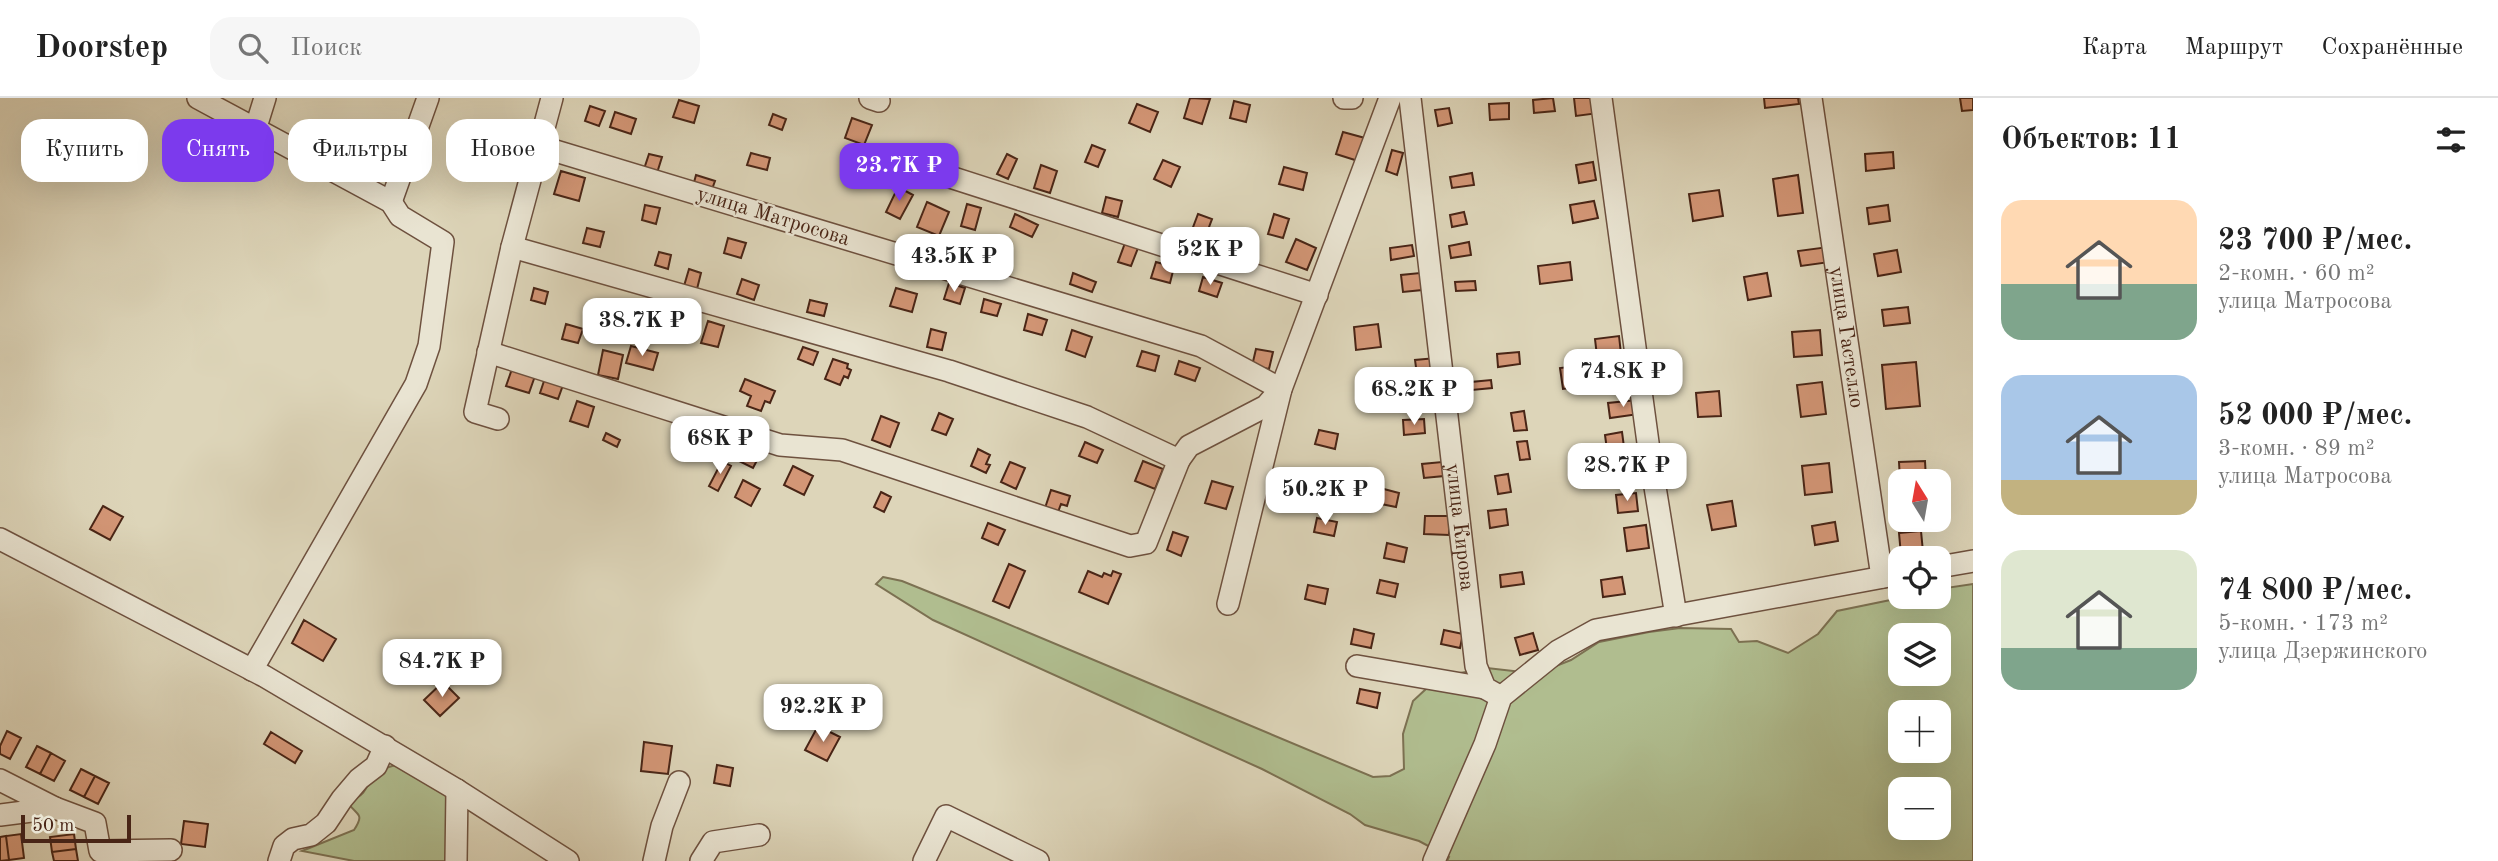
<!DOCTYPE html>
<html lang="ru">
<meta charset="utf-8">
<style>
:root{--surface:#fff;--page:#f6f6f6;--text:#222;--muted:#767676;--line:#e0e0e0;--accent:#7c3aed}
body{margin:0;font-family:"Old Standard TT",serif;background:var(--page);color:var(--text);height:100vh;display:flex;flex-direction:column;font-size:26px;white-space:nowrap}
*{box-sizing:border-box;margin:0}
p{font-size:23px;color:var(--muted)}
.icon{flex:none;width:38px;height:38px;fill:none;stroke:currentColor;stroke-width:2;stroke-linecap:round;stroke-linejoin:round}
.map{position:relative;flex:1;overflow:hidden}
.details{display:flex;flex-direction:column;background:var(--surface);width:525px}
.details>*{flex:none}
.hud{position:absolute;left:21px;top:21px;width:665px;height:63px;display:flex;gap:14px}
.needle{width:46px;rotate:349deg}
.controls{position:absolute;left:1888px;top:371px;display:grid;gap:14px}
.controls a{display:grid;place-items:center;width:63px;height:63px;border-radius:14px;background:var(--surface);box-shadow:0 7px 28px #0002;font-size:35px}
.scale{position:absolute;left:21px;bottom:18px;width:110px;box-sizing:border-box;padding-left:7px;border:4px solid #492516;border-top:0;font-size:19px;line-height:24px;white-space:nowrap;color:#492516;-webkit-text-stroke:5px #e9e4d2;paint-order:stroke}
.price{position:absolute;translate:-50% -60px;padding:0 16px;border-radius:14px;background:#fff;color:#222;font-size:23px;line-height:46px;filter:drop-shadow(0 2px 4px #0008)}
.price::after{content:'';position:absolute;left:50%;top:42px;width:21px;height:16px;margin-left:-10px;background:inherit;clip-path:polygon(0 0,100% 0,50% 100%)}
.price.active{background:var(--accent);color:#fff}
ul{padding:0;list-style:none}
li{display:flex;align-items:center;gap:21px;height:175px;padding:0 28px}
li span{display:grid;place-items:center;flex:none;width:196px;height:140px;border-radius:21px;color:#555}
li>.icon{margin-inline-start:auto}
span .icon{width:84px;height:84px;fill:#fffc;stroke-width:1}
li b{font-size:30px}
h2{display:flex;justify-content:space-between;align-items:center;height:84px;padding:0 28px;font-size:30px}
.chip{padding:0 24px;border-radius:21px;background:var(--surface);box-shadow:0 7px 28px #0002;font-size:24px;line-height:63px}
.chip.active{background:var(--accent);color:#fff}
header{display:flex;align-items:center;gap:42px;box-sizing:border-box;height:98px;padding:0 35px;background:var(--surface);border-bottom:2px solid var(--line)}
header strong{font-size:33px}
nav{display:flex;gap:38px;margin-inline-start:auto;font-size:24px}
.search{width:490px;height:63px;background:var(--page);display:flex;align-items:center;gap:18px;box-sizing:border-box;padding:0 24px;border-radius:21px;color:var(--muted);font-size:26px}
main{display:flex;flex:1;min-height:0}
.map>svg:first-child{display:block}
.green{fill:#b0bd8f;stroke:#7c7152;stroke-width:2;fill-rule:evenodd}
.building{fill:#d39676;stroke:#492516;stroke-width:2}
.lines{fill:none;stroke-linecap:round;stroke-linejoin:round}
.minor-casing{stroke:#6e513f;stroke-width:24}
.minor{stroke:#e9e4d2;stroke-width:21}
.labels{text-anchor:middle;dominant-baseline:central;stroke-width:5;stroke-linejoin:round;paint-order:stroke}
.street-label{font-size:21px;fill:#492516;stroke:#e9e4d2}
</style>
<header>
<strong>Doorstep</strong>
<div class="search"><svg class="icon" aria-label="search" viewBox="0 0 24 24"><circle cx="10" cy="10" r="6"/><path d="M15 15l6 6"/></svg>Поиск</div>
<nav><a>Карта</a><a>Маршрут</a><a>Сохранённые</a></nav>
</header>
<main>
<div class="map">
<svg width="1973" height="763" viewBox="0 0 1973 763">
<rect width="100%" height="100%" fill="#ddd5b9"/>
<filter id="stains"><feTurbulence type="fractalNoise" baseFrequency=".00286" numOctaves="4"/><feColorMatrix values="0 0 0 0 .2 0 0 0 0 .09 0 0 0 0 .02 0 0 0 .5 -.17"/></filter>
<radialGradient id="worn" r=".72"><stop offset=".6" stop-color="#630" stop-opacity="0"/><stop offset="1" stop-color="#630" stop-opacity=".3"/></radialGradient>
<!-- green -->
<path class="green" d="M883,479L902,483L996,521L1373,679L1390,678L1404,671L1403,636L1413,603L1426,591L1443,586L1455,576L1487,570L1522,574L1556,568L1571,562L1599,544L1649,534L1680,530L1731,531L1739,544L1757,543L1788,555L1818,536L1837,513L1905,499H1939V491L1973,486V763H1447L1449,759L1419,743L1365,727L1350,716L1262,671L933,522L876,486ZM1900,537H1939V576H1900ZM1900,614H1939V653H1900ZM1900,691H1939V730H1900Z
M399,667L449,697L448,763H354L302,753L354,732C365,715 357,718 349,706C353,701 359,700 363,695C372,681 380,668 399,667Z"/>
<!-- building -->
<path class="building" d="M1190,0L1210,1L1202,26L1184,20Z
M1553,0L1555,13L1534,15L1533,2Z
M1574,0H1597L1599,15L1576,18Z
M1764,0H1798L1799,6L1765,10Z
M1960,0H1973V12L1962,13Z
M679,2L699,8L694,25L673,19Z
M1234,3L1250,7L1246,24L1230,20Z
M1509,5V21L1490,22L1489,6Z
M1137,6L1158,14L1150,34L1129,25Z
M590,8L605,13L599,28L585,23Z
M1449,10L1452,25L1438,28L1435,12Z
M615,14L636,21L631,36L610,29Z
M773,16L786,21L782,32L769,27Z
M852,20L872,27L864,47L845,40Z
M1343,34L1365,40L1358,63L1336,56Z
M1092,47L1105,52L1098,69L1085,64Z
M1392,52L1403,55L1397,77L1386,73Z
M1893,54L1894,70L1866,73L1865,56Z
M751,55L770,60L767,72L747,67Z
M649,56L662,59L657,75L644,71Z
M1007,56L1017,61L1008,81L997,76Z
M1163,62L1180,69L1171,89L1154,81Z
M1593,64L1596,82L1579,85L1576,67Z
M1041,67L1057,73L1050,95L1034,90Z
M1284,69L1307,75L1303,92L1279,86Z
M561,73L585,80L579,103L554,96Z
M1472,75L1474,87L1452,90L1450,79Z
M696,77L715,83L711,94L693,88Z
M1798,77L1803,115L1778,118L1773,81Z
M898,89L913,97L900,121L886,114Z
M1719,92L1723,118L1693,123L1689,96Z
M1106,99L1122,103L1118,119L1102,115Z
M1594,103L1598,120L1573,125L1570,107Z
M927,104L949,114L939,138L917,129Z
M967,106L981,110L975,132L961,128Z
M645,107L660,110L656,126L642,122Z
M1888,107L1890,123L1869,126L1867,110Z
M1464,114L1467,126L1452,129L1450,117Z
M1015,116L1038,127L1032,139L1010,129Z
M1198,116L1212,121L1203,145L1189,140Z
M1274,116L1289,121L1283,140L1268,136Z
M587,130L604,134L600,149L583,145Z
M728,140L746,145L741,160L724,155Z
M1296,141L1316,150L1307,172L1286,164Z
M1469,144L1471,157L1451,160L1449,148Z
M1125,145L1138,150L1131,168L1118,164Z
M1412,147L1414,158L1391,162L1390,150Z
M1828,149L1830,164L1801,168L1798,153Z
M1897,152L1901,174L1878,178L1874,156Z
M659,154L671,157L668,171L655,167Z
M1156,164L1174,169L1170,185L1151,180Z
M1570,164L1572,182L1540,186L1538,168Z
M689,171L701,175L697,191L684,188Z
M1073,175L1096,184L1092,194L1070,186Z
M1420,175L1422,192L1403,194L1401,177Z
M1767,175L1771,198L1748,202L1744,179Z
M1203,179L1222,185L1217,199L1199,193Z
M742,181L759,187L754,202L737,196Z
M1475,183L1476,192L1456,193L1455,184Z
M949,185L965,190L960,206L944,201Z
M534,190L548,194L545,206L531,202Z
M896,190L917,196L912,214L890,208Z
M984,201L1001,206L997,218L981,214Z
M810,202L827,206L824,218L807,214Z
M641,203L656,207L652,222L637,217Z
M1908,209L1910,225L1884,228L1882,212Z
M1028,216L1047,222L1042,237L1024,232Z
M708,223L724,228L718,249L701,245Z
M566,226L583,231L578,245L562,241Z
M1378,226L1381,249L1356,252L1354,229Z
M931,231L946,235L942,252L927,249Z
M1072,232L1092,239L1085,259L1066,252Z
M1820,232L1822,257L1794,259L1792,234Z
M1619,238L1621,256L1597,258L1595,241Z
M631,248L658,255L653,272L626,265Z
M803,249L818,254L813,267L798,261Z
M1256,251L1273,254L1269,271L1252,268Z
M603,252L623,257L618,281L598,277Z
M1142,253L1159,258L1155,273L1137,268Z
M1519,254L1520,266L1498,269L1497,256Z
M1436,260L1437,275L1417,277L1415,262Z
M833,261L848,266L847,270L851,272L848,280L844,278L840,287L825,281Z
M1179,263L1200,270L1195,283L1175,276Z
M1916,264L1920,308L1886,311L1882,267Z
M1593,266L1596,287L1563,291L1560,270Z
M512,271L535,278L529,295L506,288Z
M545,280L563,287L558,301L540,295Z
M745,281L775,293L770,305L765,303L761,313L747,308L751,298L740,293Z
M1491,282L1492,290L1472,292L1471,284Z
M1822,284L1826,316L1801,319L1797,287Z
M1719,293L1721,318L1698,319L1696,295Z
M1637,302L1639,316L1610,320L1608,305Z
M577,303L594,309L588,329L570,323Z
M1524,313L1527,332L1514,333L1511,315Z
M939,315L953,321L946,337L932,332Z
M881,318L899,325L890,349L872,342Z
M1424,321L1425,335L1404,337L1403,322Z
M683,330L705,335L701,350L680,346Z
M1319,332L1338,336L1335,351L1315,346Z
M1622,334L1624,349L1607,352L1605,337Z
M606,335L620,342L617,349L603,342Z
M738,335L764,349L753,370L727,357Z
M1527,343L1530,361L1520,362L1517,344Z
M1085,344L1103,352L1097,365L1079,358Z
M978,351L990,357L986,366L990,367L986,375L971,368Z
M722,363L731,368L718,393L709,388Z
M1143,363L1163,371L1155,391L1135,383Z
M1925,363L1926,381L1900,382L1899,364Z
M1010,364L1025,370L1016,391L1001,384Z
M1442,364L1444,378L1424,380L1422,366Z
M1829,365L1832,394L1805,397L1802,368Z
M793,368L813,378L804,397L784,387Z
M1508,376L1511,394L1498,396L1495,378Z
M1308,377L1328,381L1324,396L1305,391Z
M743,382L760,391L751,408L735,399Z
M1212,383L1233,389L1226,411L1205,405Z
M1380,390L1399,395L1396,409L1376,405Z
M1051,392L1070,398L1067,408L1061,406L1058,414L1045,410Z
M881,394L891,399L884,414L874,409Z
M1636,395L1638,413L1618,415L1616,397Z
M1732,403L1736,428L1712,432L1707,407Z
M103,408L123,419L110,442L90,431Z
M1506,411L1508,427L1490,430L1488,413Z
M1425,418H1449V437L1424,436Z
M1317,420L1337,424L1334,438L1314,434Z
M1835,424L1838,443L1815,447L1812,428Z
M988,425L1005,432L998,447L982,440Z
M1646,427L1649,450L1627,453L1624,430Z
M1921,433L1923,454L1901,457L1899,435Z
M1173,434L1188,439L1181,458L1167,452Z
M1387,445L1407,450L1404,464L1384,460Z
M1009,466L1025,473L1009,510L993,503Z
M1088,473L1102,479L1104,475L1111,478L1113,473L1121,476L1108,506L1079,494Z
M1522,474L1524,486L1501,489L1500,477Z
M1622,479L1625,496L1603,499L1601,482Z
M1380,482L1398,486L1395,499L1377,495Z
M1308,487L1328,491L1325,506L1305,501Z
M304,522L336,541L323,563L292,545Z
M1354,531L1374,536L1371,550L1351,546Z
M1444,532L1463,536L1460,550L1441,546Z
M1533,535L1538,552L1520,557L1515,540Z
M443,584L459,600L440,618L424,602Z
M1360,591L1380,595L1377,610L1357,605Z
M818,628L840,639L827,663L805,652Z
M7,633L21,640L10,661L0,656V648Z
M271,634L302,653L295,665L264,646Z
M644,644L672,648L668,676L641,673Z
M37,648L51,655L40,676L26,669Z
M51,655L65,663L54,683L40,676Z
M717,667L733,670L730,688L714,685Z
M81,671L95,678L84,699L70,692Z
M95,678L109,685L98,706L84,699Z
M184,723L208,726L205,749L181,746Z
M21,736L24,760L9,762L6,738Z
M74,736L76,751L52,754L50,739Z
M6,738L9,762L0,763V739Z
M76,751L78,763H54L52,754Z"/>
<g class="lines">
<defs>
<g id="minor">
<path d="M198,0L391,104L400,118L443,144L429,248L416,286L252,572"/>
<path d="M870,0L879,3"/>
<path d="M1344,0H1352"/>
<path id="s1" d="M1410,0L1476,568L1485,590L1501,599"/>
<path d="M1601,0L1649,352L1676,518"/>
<path id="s2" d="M1811,0L1882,479"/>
<path d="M256,29L265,0"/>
<path d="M891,60L1317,197"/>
<path d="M391,104L428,0"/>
<path d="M512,149L949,273L1087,319L1179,362L1189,348L1266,308L1281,291L1201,248L539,48"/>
<path d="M488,254L780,347L842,352L1130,448L1146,445L1179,362"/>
<path d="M498,321L475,314L512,149L552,0"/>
<path d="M0,441L264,578L457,692L568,763"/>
<path d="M1939,469L1973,463"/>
<path d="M1228,506L1281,291L1390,0"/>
<path d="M1357,568L1485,590"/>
<path d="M0,682L55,710"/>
<path d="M0,717L55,710L95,725L100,753L171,752"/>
<path d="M279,763L284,748L293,741L311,737L326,725L342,701L359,681L376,668L385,648"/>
<path d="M456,763L457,692"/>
<path d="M654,763L662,728L679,684"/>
<path d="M701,763L713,744L759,737"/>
<path d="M924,763L946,718L1038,763"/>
<path d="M1434,763L1485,646L1501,599L1558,553L1596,532L1900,476"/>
</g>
</defs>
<!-- minor casing -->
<use href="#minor" class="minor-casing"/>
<!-- minor -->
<use href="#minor" class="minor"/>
</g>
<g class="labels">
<!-- street labels -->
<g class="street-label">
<text transform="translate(773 119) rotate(17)">улица Матросова</text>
<text stroke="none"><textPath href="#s2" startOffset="242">улица Гастелло</textPath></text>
<text stroke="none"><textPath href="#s1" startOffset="432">улица Кирова</textPath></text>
</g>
</g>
<rect width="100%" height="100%" filter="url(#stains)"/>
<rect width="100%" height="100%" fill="url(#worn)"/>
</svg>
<div class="controls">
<a><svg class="needle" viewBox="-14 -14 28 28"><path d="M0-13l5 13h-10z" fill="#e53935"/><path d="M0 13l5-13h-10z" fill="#767676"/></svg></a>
<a><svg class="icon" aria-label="locate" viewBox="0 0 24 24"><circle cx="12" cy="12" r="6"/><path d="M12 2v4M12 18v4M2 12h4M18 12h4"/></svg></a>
<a><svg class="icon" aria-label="layers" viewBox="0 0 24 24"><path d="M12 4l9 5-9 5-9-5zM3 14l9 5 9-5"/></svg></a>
<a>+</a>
<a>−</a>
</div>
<div class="scale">50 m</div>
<b class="price active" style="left:899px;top:105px">23.7K ₽</b>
<b class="price" style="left:1210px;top:189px">52K ₽</b>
<b class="price" style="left:954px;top:196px">43.5K ₽</b>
<b class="price" style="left:642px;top:260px">38.7K ₽</b>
<b class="price" style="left:1623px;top:311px">74.8K ₽</b>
<b class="price" style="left:1414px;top:329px">68.2K ₽</b>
<b class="price" style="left:720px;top:378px">68K ₽</b>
<b class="price" style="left:1627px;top:405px">28.7K ₽</b>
<b class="price" style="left:1325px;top:429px">50.2K ₽</b>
<b class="price" style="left:442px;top:601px">84.7K ₽</b>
<b class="price" style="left:823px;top:646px">92.2K ₽</b>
<div class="hud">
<a class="chip">Купить</a>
<a class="chip active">Снять</a>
<a class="chip">Фильтры</a>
<a class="chip">Новое</a>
</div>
</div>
<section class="details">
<h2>Объектов: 11<svg class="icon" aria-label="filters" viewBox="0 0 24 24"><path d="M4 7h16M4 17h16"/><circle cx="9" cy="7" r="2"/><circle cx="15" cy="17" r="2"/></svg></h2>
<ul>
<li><span style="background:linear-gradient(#ffd9b3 60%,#7fa58c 0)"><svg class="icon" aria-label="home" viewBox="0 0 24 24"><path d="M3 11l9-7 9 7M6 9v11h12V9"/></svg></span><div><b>23 700 ₽/мес.</b><p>2-комн. · 60 m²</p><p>улица Матросова</p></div></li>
<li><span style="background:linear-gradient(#a9c7e8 75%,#c2b280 0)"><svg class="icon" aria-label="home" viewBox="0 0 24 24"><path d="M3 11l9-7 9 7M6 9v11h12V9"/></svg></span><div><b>52 000 ₽/мес.</b><p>3-комн. · 89 m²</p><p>улица Матросова</p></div></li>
<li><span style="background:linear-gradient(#dfe7d0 70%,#7fa58c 0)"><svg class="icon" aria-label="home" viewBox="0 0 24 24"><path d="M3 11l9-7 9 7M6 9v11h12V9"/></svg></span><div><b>74 800 ₽/мес.</b><p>5-комн. · 173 m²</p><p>улица Дзержинского</p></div></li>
</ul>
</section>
</main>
